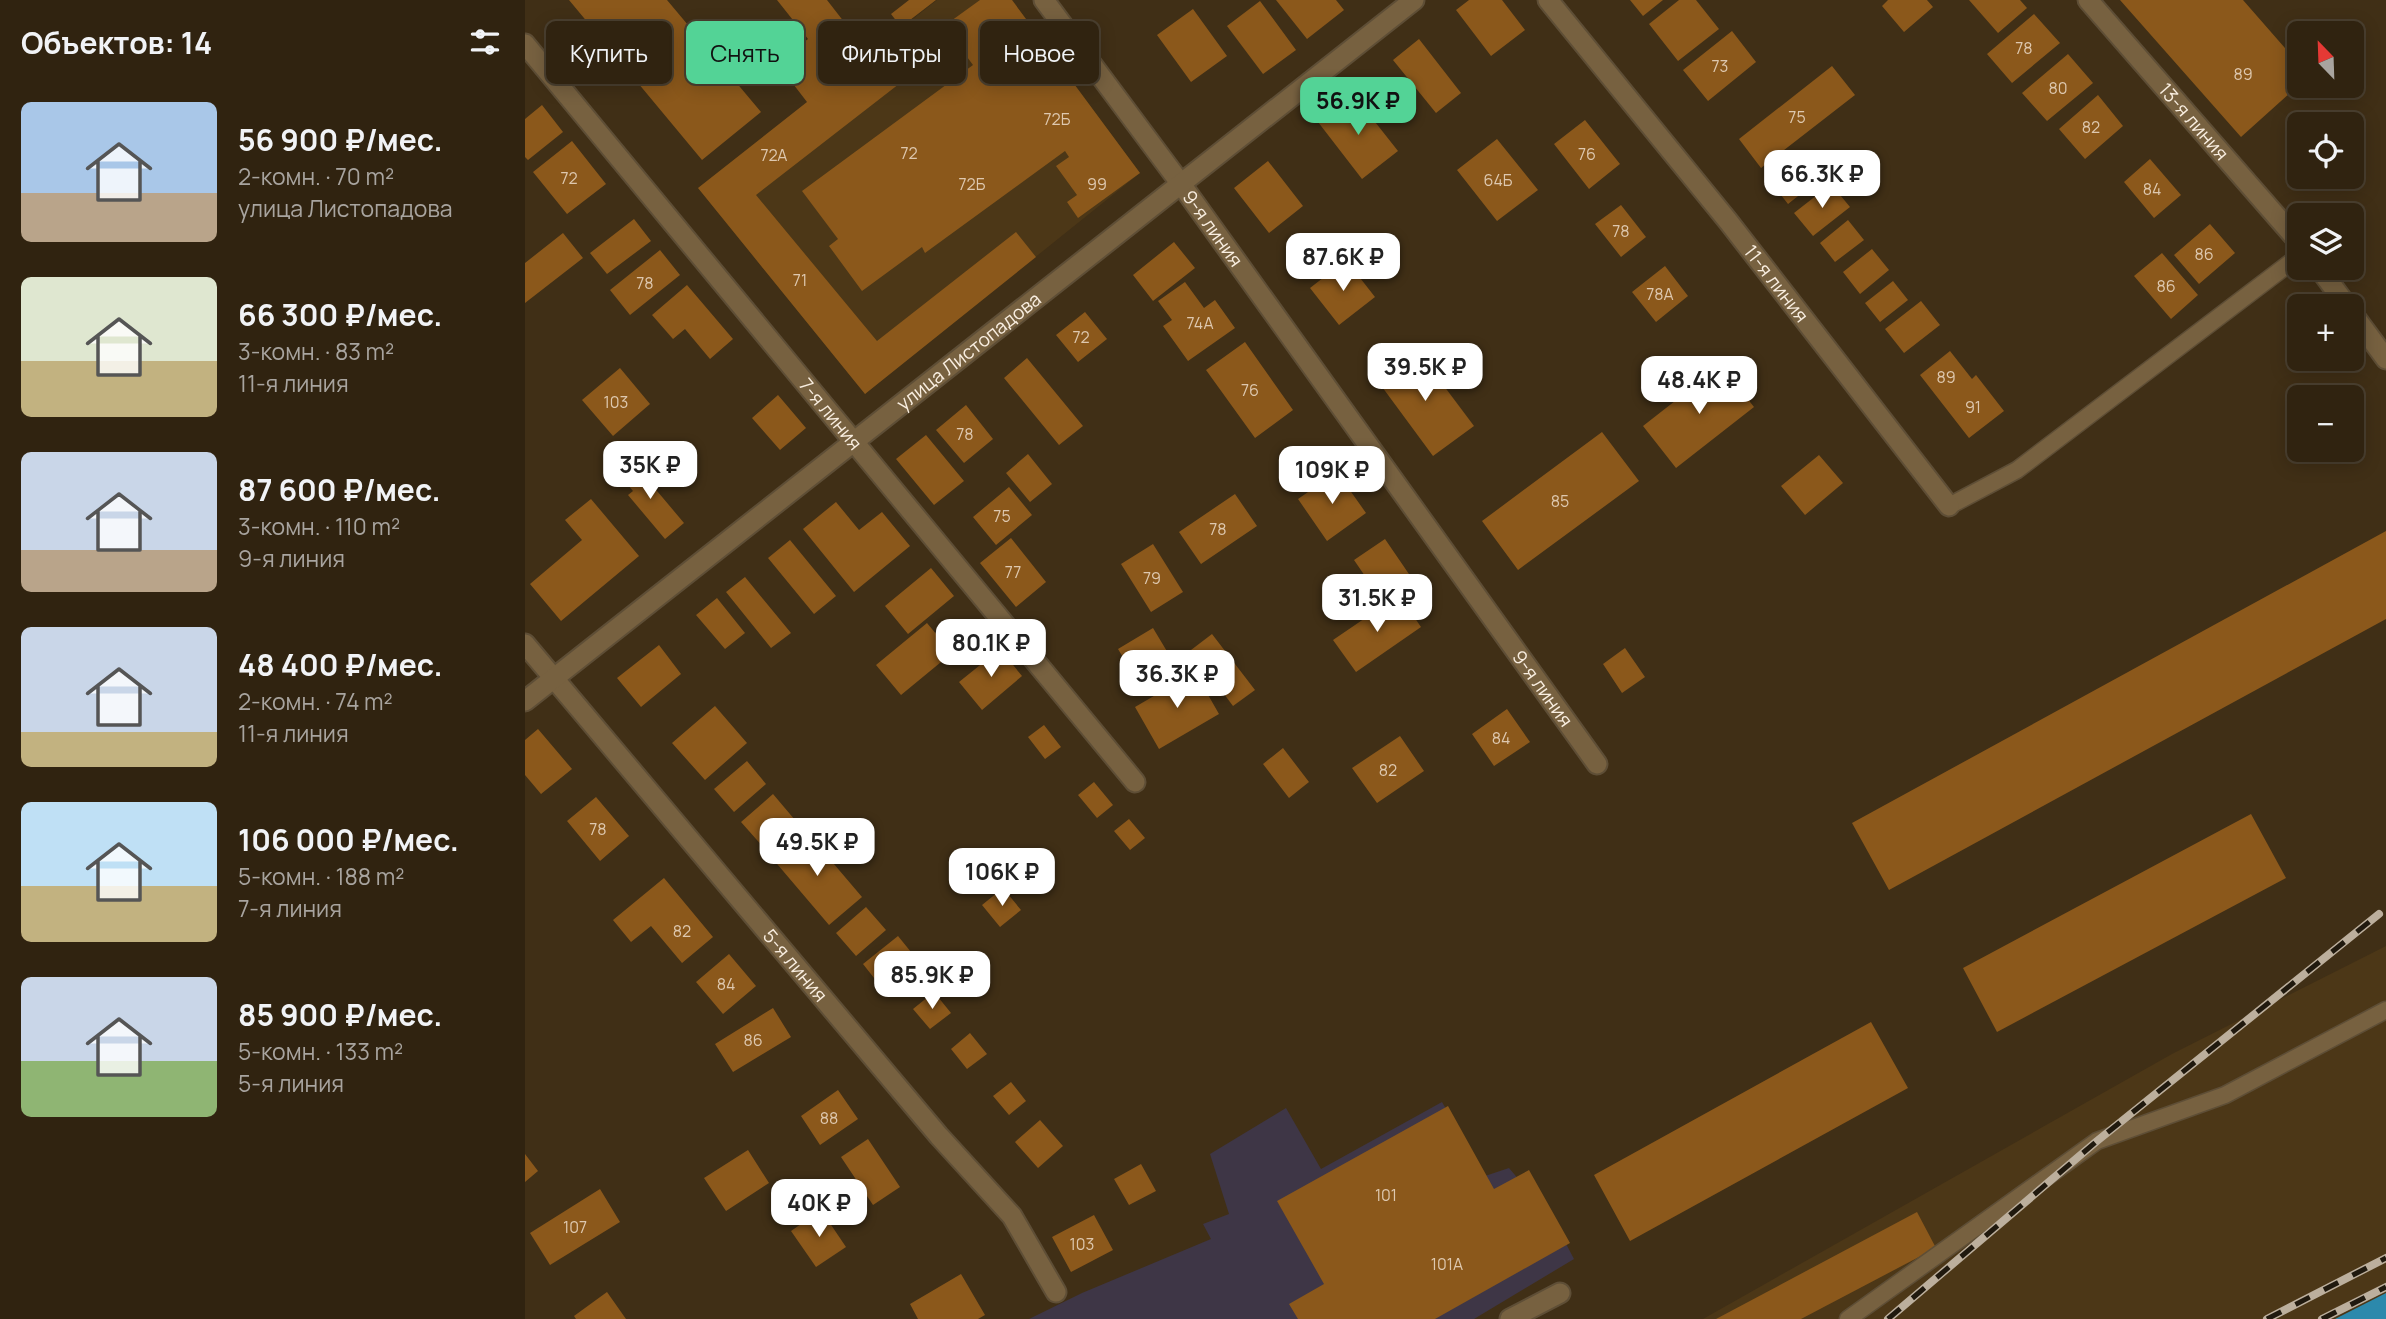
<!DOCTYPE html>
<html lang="ru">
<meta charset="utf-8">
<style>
:root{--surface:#302310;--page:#3c2f1e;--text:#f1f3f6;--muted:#a8a49f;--line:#4b4030;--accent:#53d396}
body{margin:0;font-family:Manrope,sans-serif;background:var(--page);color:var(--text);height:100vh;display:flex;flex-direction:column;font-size:26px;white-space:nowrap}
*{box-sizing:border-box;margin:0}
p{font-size:23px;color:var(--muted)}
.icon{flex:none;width:38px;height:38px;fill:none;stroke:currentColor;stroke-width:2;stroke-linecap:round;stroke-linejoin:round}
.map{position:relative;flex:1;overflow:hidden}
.panel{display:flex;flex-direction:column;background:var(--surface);width:525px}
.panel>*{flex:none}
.banner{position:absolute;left:21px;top:21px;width:665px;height:63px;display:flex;gap:14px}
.needle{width:46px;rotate:337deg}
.buttons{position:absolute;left:1762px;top:21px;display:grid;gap:14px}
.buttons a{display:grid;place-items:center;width:77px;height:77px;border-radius:10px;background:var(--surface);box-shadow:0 4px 18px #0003,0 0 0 2px var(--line);font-size:35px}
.price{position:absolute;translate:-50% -60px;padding:0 16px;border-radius:14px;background:#fff;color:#222;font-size:23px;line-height:46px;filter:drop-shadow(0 2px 4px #0008)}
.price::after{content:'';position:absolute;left:50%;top:42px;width:21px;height:16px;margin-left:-10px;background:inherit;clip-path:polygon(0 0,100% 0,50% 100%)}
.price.on{background:var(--accent);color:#111}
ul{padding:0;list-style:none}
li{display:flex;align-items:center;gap:21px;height:175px;padding:0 21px}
li span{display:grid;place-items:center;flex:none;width:196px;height:140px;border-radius:10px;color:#555}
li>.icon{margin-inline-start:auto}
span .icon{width:84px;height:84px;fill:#fffc;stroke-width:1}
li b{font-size:30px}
h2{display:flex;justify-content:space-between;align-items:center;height:84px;padding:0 21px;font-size:30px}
.chip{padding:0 24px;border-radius:10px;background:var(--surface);box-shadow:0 4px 18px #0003,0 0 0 2px var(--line);font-size:24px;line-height:63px}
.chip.on{background:var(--accent);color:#111}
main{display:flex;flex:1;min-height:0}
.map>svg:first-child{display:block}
.commercial{fill:#3e3646}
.built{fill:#4c3717}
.water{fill:#2c89ac}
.building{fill:#8b581b}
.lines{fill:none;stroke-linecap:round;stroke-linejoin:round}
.service-casing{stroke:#5e4e36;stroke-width:19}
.minor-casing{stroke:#5e4e36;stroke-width:23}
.service{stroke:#776140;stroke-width:16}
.minor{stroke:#776140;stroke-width:19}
.rail-casing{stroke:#bcaf9d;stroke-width:8}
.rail{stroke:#20190e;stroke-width:5;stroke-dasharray:16;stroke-linecap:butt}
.labels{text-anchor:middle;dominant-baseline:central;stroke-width:7;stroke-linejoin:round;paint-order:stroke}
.number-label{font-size:16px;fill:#dec8af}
.street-label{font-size:19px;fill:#f9eee0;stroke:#20190e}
</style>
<main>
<section class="panel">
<h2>Объектов: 14<svg class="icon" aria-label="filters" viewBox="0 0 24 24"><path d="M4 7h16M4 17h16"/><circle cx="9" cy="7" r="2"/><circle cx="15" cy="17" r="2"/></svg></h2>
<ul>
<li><span style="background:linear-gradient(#a9c7e8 65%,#b9a48a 0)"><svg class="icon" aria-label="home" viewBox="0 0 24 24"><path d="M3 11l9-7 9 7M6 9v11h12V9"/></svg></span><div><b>56 900 ₽/мес.</b><p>2-комн. · 70 m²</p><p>улица Листопадова</p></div></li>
<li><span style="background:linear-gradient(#dfe7d0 60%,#c2b280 0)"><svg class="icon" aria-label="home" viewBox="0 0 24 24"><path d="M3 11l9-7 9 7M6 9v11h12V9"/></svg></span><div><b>66 300 ₽/мес.</b><p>3-комн. · 83 m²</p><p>11-я линия</p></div></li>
<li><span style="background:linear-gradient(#c9d6e8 70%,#b9a48a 0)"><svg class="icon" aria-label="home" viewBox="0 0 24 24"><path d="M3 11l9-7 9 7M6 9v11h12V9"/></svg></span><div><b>87 600 ₽/мес.</b><p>3-комн. · 110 m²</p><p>9-я линия</p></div></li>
<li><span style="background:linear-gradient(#c9d6e8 75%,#c2b280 0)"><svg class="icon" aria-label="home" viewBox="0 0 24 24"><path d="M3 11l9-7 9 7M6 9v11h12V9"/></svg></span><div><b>48 400 ₽/мес.</b><p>2-комн. · 74 m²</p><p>11-я линия</p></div></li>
<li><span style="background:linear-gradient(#bfe0f5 60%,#c2b280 0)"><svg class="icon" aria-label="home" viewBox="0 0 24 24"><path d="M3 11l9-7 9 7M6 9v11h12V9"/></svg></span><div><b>106 000 ₽/мес.</b><p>5-комн. · 188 m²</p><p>7-я линия</p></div></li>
<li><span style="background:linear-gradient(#c9d6e8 60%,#8fb573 0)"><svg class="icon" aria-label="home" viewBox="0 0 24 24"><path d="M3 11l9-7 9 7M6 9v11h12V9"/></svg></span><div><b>85 900 ₽/мес.</b><p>5-комн. · 133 m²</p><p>5-я линия</p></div></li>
</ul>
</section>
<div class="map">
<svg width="1861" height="1319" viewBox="0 0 1861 1319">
<rect width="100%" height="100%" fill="#402f16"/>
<!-- commercial -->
<path class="commercial" d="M917,1102L960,1176L984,1168L995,1181L1007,1179L1049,1259L949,1319H504L557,1293L686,1239L678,1224L704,1214L685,1154L761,1108L796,1169Z"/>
<!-- built -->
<path class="built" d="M412,0H487L615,173L340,394L173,188Z
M1861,946V1293L1810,1319H1178L1647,1054Z"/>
<!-- water -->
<path class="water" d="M1861,1293V1319H1810Z"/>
<!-- building -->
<path class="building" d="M44,0H142L236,112L177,160Z
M252,0H302L344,54L365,37L392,70L231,195L352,341L491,232L511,257L340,394L173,188L282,102L252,63L283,39Z
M384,0H411L376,27L366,14Z
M455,0H487L615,173L553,218L542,202L552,195L531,166L544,157L540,151L400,253L397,247L337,291L304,246L313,239L277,191L448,65L419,26Z
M751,0H811L819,10L782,39Z
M944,0H977L1000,30L966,56L931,10Z
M1105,0H1138L1118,16Z
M1154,0H1171L1194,29L1153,61L1124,24Z
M1363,0H1402L1408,7L1379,32L1357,6Z
M1444,0H1495L1502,8L1473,33Z
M1595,0H1718L1774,64V85L1716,137Z
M735,1L771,50L738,74L702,26Z
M668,9L702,56L666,82L632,35Z
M1509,14L1535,43L1487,83L1462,54Z
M1207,31L1231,62L1183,101L1158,70Z
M894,39L936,93L911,113L868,60Z
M1543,54L1568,83L1522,121L1497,93Z
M1307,66L1330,95L1236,168L1214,139Z
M828,94L873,151L837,179L793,122Z
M1573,95L1598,126L1560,159L1534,129Z
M17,105L38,132L3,160L0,157V119Z
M1060,120L1095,164L1064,189L1029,144Z
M972,139L1013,190L972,221L932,170Z
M47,141L81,184L42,214L8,172Z
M1276,150L1297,177L1263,204L1242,177Z
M1625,159L1656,195L1629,218L1599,182Z
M743,161L778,206L744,233L709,188Z
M1306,184L1325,207L1288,236L1269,213Z
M1096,205L1121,237L1096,257L1070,224Z
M109,219L126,241L82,274L65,253Z
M1323,220L1339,240L1310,262L1295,243Z
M1685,224L1710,253L1674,284L1649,255Z
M38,233L58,258L0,303V263Z
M649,242L670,268L628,301L608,275Z
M1347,249L1364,270L1335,294L1318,272Z
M135,250L155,275L105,315L85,290Z
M1637,253L1673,295L1646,319L1609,276Z
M821,260L850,297L814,325L785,288Z
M1140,266L1163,296L1131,322L1107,292Z
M1368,281L1383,300L1355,322L1340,303Z
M660,282L679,308L690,300L710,328L663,361L638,326L647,320L633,301Z
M162,285L208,339L185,359L160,329L148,339L127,315Z
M1396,301L1415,325L1379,353L1360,329Z
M560,312L582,339L553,362L531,335Z
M720,342L768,410L730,438L681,370Z
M892,350L949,426L908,456L852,380Z
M1425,351L1447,379L1451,375L1479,411L1444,438L1395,375Z
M502,358L558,426L534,445L479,378Z
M1196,365L1229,407L1151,468L1118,426Z
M95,368L125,404L88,436L57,400Z
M253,395L281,428L255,450L227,418Z
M441,405L468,439L439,463L411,430Z
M1077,432L1114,481L993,570L957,521Z
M401,435L439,481L409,505L371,459Z
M503,454L527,484L505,502L481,473Z
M1294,455L1318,483L1280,515L1256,486Z
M106,460L159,523L140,539L103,495L108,491L92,472Z
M812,472L841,513L802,541L773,499Z
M484,487L507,515L471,545L448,517Z
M710,494L732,526L676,564L654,532Z
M66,499L114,556L36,621L5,584L57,540L40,520Z
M311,502L334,530L357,512L385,546L329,592L278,529Z
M1861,531V619L1364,890L1327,823Z
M486,538L521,582L491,607L455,563Z
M860,539L886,577L855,598L829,560Z
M265,540L311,596L289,614L243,558Z
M628,544L658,592L626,612L596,564Z
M406,568L429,596L383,634L360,606Z
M220,577L266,633L246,648L201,592Z
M874,595L896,627L831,672L808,640Z
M192,598L220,633L200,649L171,615Z
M402,623L427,653L376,695L351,665Z
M628,628L649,663L614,684L593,649Z
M687,634L730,690L708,706L666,650Z
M134,645L156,674L116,707L92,678Z
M1100,648L1120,677L1097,693L1078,664Z
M475,649L497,676L457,710L434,682Z
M670,672L694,714L634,749L610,707Z
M190,706L222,743L180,780L147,743Z
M982,709L1005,742L969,766L947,734Z
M519,725L536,747L520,759L503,737Z
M13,729L47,769L16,794L0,775V740Z
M875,736L899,771L852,803L827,768Z
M758,748L784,782L764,798L738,764Z
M222,761L241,784L209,812L189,789Z
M569,782L588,805L572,818L553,795Z
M248,794L270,820L239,848L216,822Z
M71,797L104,836L75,861L42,821Z
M1726,814L1761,878L1472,1032L1438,968Z
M604,819L620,838L605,850L589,831Z
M280,830L337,897L304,925L247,858Z
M139,878L188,937L157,963L126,926L106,942L88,920Z
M478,888L496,910L475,927L457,905Z
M341,907L361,930L331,956L311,933Z
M373,936L399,968L364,997L338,964Z
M204,954L231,986L198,1014L171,982Z
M409,992L426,1013L405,1029L388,1009Z
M248,1008L266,1037L208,1072L190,1044Z
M1346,1022L1383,1088L1105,1241L1069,1175Z
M445,1033L462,1054L442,1069L426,1049Z
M486,1082L501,1101L484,1115L468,1096Z
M313,1090L333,1119L295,1145L276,1116Z
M923,1106L969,1189L1004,1170L1045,1243L910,1319H773L764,1304L799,1284L752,1201Z
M515,1120L538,1146L513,1168L490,1142Z
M343,1139L375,1187L348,1205L316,1157Z
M223,1150L244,1183L201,1211L179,1178Z
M0,1154L13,1171L0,1182Z
M616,1164L631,1191L604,1205L589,1179Z
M75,1189L95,1222L25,1265L5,1233Z
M296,1210L321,1247L291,1267L266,1231Z
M1392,1212L1411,1248L1276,1319H1191Z
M569,1215L588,1250L546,1272L527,1237Z
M436,1274L460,1315L453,1319H393L385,1304Z
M82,1292L101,1319H51L49,1316Z"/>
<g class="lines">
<defs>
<path id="service" d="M1424,506L1492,470L1774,256
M1323,1319L1572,1141L1700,1095L1861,1010"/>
<g id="minor">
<path id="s1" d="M519,0L656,184L1072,764"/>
<path id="s2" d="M1023,0L1203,221L1424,506"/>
<path id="s3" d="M1563,0L1774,242"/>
<path id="s4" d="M0,44L610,782"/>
<path d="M1794,268L1822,306"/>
<path d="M1827,313L1861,359"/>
<path id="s5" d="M0,644L414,1136L487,1216L531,1292"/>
<path id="s6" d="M0,701L889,0"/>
<path d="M985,1319L1035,1293"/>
</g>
</defs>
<!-- service casing -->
<use href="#service" class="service-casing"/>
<!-- minor casing -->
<use href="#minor" class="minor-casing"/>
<!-- service -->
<use href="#service" class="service"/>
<!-- minor -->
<use href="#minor" class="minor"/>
<defs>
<path id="rail" d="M1363,1319L1572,1141L1854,914
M1742,1319L1861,1258
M1797,1319L1861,1287"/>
</defs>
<!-- rail casing -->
<use href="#rail" class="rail-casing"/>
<!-- rail -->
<use href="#rail" class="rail"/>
</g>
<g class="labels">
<!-- number labels -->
<g class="number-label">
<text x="1499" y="48">78</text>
<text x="1195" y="66">73</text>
<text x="1718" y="74">89</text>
<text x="1533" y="88">80</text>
<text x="1272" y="117">75</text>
<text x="532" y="119">72Б</text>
<text x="1566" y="127">82</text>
<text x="384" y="153">72</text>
<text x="1062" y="154">76</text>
<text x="249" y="155">72А</text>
<text x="44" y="178">72</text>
<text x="973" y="180">64Б</text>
<text x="447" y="184">72Б</text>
<text x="572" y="184">99</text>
<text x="1627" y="189">84</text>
<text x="1096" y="231">78</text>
<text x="1679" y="254">86</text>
<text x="275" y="280">71</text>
<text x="120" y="283">78</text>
<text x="1641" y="286">86</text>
<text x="1135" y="294">78А</text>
<text x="675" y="323">74А</text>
<text x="556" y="337">72</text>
<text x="1421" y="377">89</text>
<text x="725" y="390">76</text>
<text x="91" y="402">103</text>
<text x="1448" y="407">91</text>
<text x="440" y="434">78</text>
<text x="1035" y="501">85</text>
<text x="477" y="516">75</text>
<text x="693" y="529">78</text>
<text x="488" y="572">77</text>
<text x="627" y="578">79</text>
<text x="976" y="738">84</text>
<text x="863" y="770">82</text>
<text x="73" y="829">78</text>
<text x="157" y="931">82</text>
<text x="201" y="984">84</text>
<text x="228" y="1040">86</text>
<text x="304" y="1118">88</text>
<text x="861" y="1195">101</text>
<text x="50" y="1227">107</text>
<text x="557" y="1244">103</text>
<text x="922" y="1264">101А</text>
</g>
<!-- street labels -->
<g class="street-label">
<text stroke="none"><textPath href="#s3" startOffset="161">13-я линия</textPath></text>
<text stroke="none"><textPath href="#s1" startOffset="284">9-я линия</textPath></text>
<text stroke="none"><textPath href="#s2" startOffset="364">11-я линия</textPath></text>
<text stroke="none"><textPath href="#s6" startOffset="565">улица Листопадова</textPath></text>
<text stroke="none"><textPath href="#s4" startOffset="480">7-я линия</textPath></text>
<text stroke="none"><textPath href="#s1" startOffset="850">9-я линия</textPath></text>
<text stroke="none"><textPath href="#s5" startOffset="420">5-я линия</textPath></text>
</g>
</g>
</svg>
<div class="buttons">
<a><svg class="needle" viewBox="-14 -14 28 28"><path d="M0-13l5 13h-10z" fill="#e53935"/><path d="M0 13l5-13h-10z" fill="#a8a49f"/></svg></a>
<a><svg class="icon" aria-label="locate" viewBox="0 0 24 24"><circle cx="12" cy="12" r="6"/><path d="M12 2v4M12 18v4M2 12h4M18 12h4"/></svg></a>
<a><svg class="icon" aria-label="layers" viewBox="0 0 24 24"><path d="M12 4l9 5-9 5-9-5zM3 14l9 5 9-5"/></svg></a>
<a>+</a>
<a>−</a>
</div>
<b class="price on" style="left:833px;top:137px">56.9K ₽</b>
<b class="price" style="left:1297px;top:210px">66.3K ₽</b>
<b class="price" style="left:818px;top:293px">87.6K ₽</b>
<b class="price" style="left:900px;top:403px">39.5K ₽</b>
<b class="price" style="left:1174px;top:416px">48.4K ₽</b>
<b class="price" style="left:125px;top:501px">35K ₽</b>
<b class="price" style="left:807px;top:506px">109K ₽</b>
<b class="price" style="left:852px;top:634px">31.5K ₽</b>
<b class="price" style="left:466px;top:679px">80.1K ₽</b>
<b class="price" style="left:652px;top:710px">36.3K ₽</b>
<b class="price" style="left:292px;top:878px">49.5K ₽</b>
<b class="price" style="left:477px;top:908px">106K ₽</b>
<b class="price" style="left:407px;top:1011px">85.9K ₽</b>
<b class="price" style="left:294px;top:1239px">40K ₽</b>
<div class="banner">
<a class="chip">Купить</a>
<a class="chip on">Снять</a>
<a class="chip">Фильтры</a>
<a class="chip">Новое</a>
</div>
</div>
</main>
